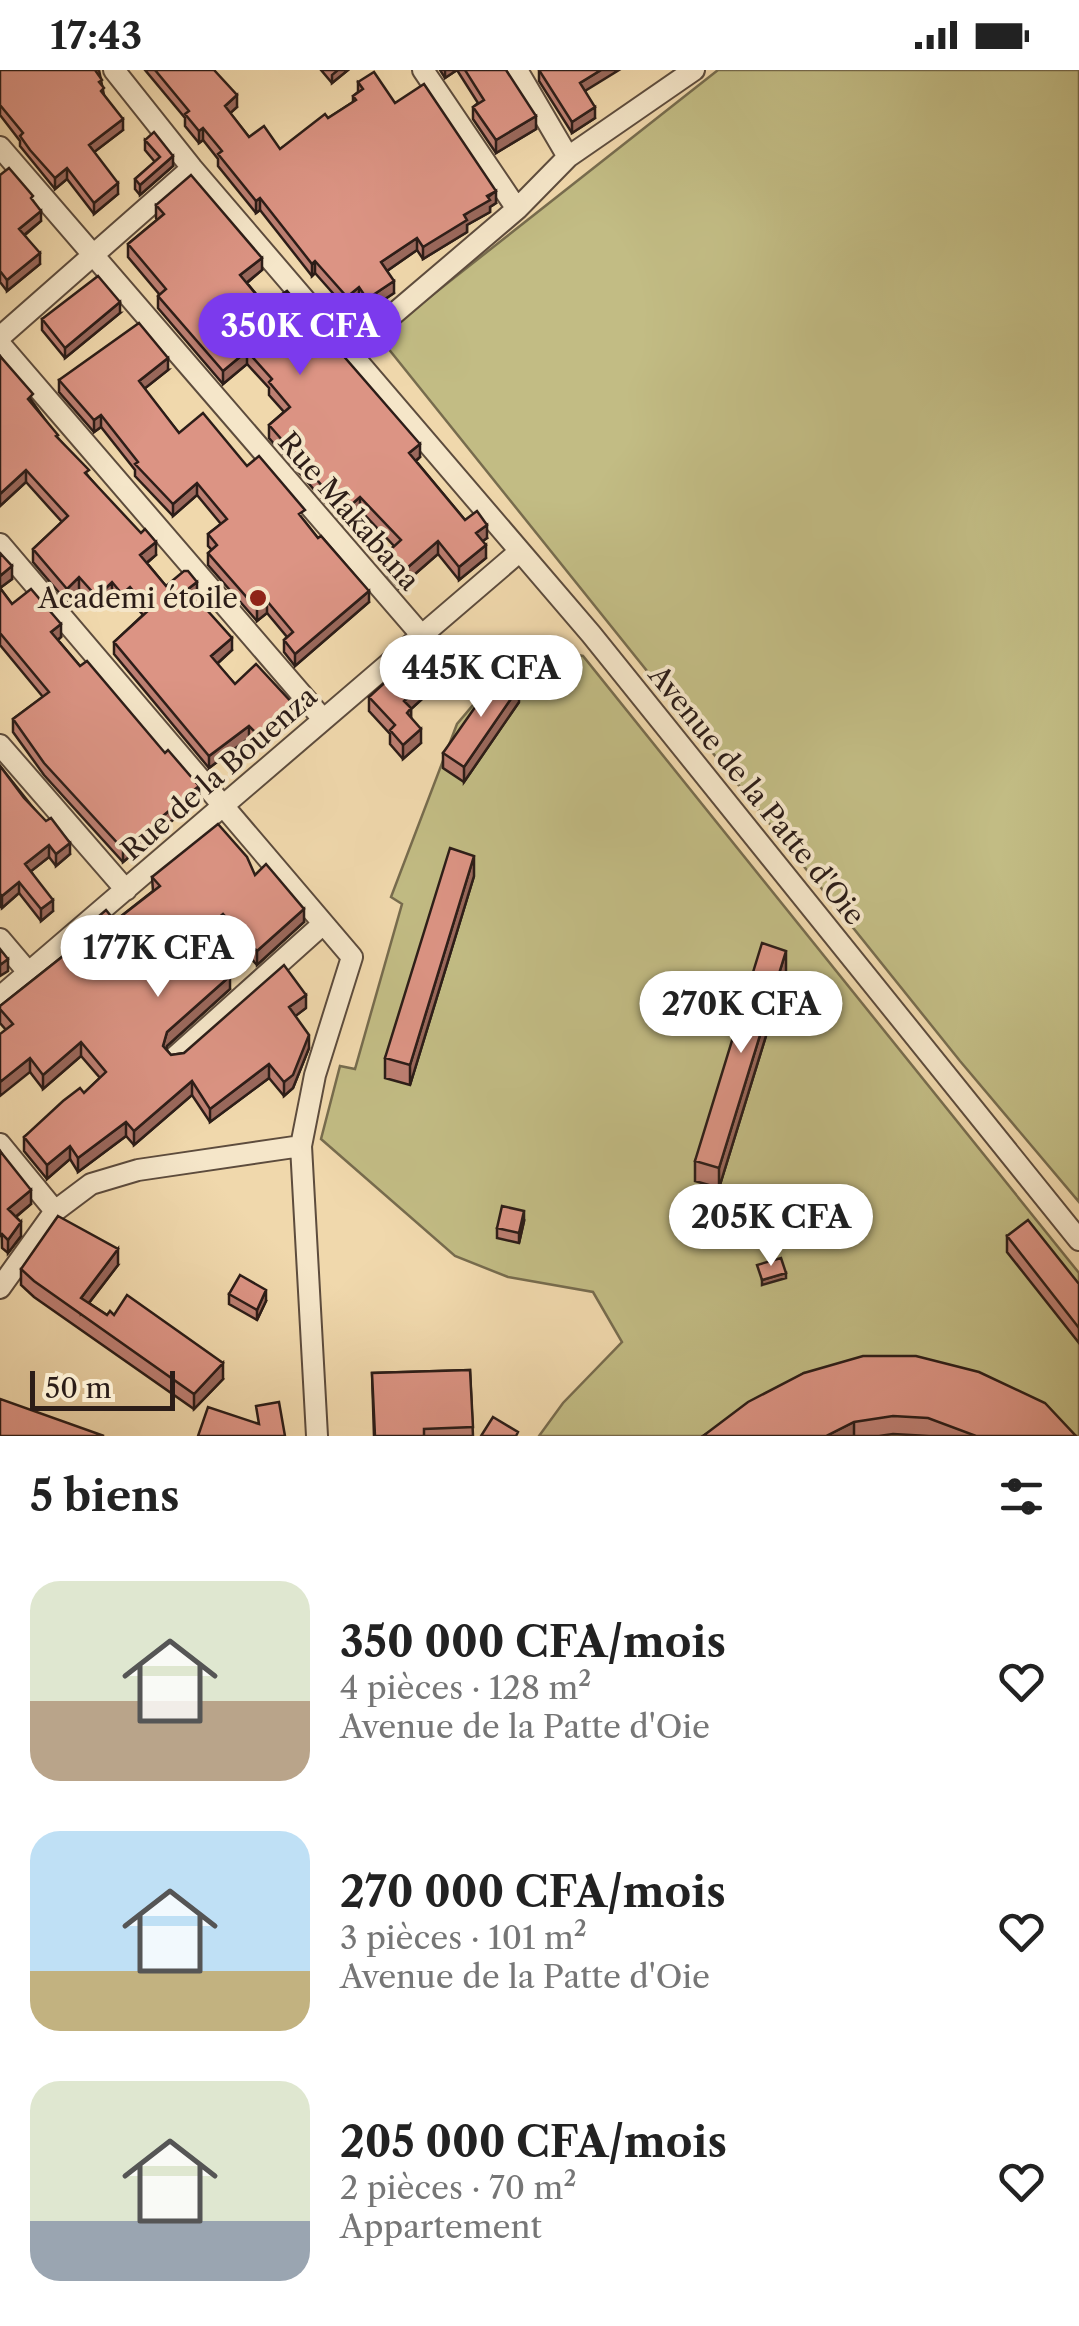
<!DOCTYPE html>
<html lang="fr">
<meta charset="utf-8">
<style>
:root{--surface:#fff;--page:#f2f2f2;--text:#222;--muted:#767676;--accent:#7c3aed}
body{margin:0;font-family:"Libre Caslon Text",serif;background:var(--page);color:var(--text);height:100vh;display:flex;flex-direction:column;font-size:38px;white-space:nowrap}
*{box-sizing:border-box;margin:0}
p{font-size:32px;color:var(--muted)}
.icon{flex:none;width:55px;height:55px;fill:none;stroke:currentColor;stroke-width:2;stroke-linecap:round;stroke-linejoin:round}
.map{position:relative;height:1366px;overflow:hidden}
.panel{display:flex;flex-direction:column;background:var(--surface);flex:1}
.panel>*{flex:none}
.scale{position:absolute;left:30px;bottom:25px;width:145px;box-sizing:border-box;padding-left:10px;border:5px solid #2c1d18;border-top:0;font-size:28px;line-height:35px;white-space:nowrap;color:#2c1d18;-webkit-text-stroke:8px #f5e6c9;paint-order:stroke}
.price{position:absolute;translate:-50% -85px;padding:0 22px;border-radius:35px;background:#fff;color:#222;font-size:32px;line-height:65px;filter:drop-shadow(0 2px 5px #0008)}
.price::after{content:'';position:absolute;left:50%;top:60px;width:30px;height:22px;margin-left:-15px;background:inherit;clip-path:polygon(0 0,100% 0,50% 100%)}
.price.active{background:var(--accent);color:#fff}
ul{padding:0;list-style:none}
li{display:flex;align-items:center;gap:30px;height:250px;padding:0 30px}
li span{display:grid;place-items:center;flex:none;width:280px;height:200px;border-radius:30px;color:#555}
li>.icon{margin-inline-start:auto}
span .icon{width:120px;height:120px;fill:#fffc;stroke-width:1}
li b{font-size:42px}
h2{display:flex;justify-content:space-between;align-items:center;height:120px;padding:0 30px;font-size:42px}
.status{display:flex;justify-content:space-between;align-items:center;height:70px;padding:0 50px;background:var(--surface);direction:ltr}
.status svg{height:28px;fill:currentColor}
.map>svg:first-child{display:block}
.green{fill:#c2bc84;stroke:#776c4e;stroke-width:2.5}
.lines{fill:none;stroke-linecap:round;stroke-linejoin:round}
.street-casing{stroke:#5d4c3d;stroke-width:24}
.street{stroke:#f5e6c9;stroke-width:20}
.wall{fill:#bd7f72;stroke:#2c1d18;stroke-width:2.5}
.shaded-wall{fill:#9a685c;stroke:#2c1d18;stroke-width:2.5}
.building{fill:#dc9484;stroke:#2c1d18;stroke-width:2.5}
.poi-dot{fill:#8f2418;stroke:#f5e6c9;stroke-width:4}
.labels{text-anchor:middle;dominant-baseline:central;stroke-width:8;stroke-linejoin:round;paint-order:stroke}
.street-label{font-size:28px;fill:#2c1d18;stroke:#f5e6c9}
.poi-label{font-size:28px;fill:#2c1d18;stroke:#f5e6c9;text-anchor:end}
</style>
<div class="status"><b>17:43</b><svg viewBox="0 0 49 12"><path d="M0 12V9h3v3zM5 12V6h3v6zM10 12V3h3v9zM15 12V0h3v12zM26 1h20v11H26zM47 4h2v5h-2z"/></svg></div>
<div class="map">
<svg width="1079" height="1366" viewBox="0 0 1079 1366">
<rect width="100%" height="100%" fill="#f0d8ac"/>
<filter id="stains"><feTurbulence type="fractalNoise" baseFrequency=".002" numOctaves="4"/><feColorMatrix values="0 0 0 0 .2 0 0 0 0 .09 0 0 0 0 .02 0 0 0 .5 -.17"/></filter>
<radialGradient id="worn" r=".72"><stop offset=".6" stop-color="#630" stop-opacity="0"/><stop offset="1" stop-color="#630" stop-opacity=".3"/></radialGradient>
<!-- green -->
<path class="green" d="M718,0H1079V1132L960,991L379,267Z
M524,575L583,586L1079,1203V1366H539L563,1333L622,1272L593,1222L508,1207L455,1186L321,1069L340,996L355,999L402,834L391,827L457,654Z"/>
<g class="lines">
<defs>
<path id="street" d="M114,0L192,98L591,564L1079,1170
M423,0L517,139
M517,0L568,87
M0,77L423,567
M0,267L192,98
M0,274L322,648
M349,282L517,139L568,87L694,0
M0,474L352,887L315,1005L301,1076L317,1366
M0,675L126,820
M0,869L28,902
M0,927L519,482
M176,986L323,854
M0,1074L55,1141
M0,1218L55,1141L91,1114L138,1100L301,1076"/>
</defs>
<!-- street casing -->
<use href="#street" class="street-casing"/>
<!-- street -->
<use href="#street" class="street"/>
</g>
<!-- wall -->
<path class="wall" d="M0,0H99L104,25L123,60L94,82L118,124L94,144L67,109L55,119L20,76V71L0,45Z
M145,0H214L237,37L230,43L249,67L280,79L353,32V26L358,22V12L395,33L496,133L490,137V142L467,155V162L423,189L417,180L387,201L394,223L367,241L359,229L347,239L315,203L312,206L260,140L256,143L218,96V89L203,70L199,73L185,56V48Z
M321,0H348L332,13Z
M440,0H506L536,59L496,83L473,49V37L478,33L457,0L445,8Z
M539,0L585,21L595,48L572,63L539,11Z
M145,70L173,96L140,125L135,119V109L155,92L145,80Z
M0,105L33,131L41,151L25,165L40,194L7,221L0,212Z
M156,135L262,200L247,213L265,235L420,387L416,391L465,450L487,468L482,471L486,488L459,510L438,484L399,518L388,506L390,480L394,476L360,440L344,454L269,368V355L284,342L269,325V318L247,294L223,314L158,238V226L159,224L128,187V174L157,150L156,148Z
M120,243L65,288L42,260V249Z
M0,286L58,368L89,407L156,485L147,493L166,516L197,524L194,526L232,580L217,594L235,614L294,647L259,679L249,668L209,698L114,584V572L143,545L130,530L122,536L112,525L97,539L79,520L67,532L33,492V479L62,452L26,412L0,436Z
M168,300L144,319L179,363L247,396L305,452L369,532L295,596L284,582V570L287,567L267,543L257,551L208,495V483L212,480L208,476V464L221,454L197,425L173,446L135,406V400L101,357L94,362L59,322V310Z
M0,483L12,509L0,518L12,534L61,567L58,570L80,596L199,728L123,792L44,705L13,662V649L43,627L0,575Z
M434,618L411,639V648L421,673L403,689L390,674V664L369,641V627Z
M519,632L464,712L443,698V683Z
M0,696L70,784L56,796L49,787L31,801L53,841L41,851L19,823L2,838L0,836Z
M255,805L304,852L257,895L223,858L204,874L230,919L167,976L166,979L171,985L184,983L306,938L295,946L309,978L293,1018L284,1026L269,1008L210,1052L192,1025L134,1075L126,1066L78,1102L70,1089L47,1109L24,1081V1067L84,1023L100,1008L81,986L43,1019L30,1002L6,960L0,953V936L77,875V865L115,851L153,821L152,807Z
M474,806L410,1015L385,1008V988Z
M786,901L719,1118L695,1111V1091Z
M0,1081L31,1134L16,1147L21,1166L8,1183L2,1178Z
M524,1151L519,1173L497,1168V1158Z
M1007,1166L1079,1214V1273L1007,1182Z
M118,1195L89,1233L107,1245L223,1309L194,1339L34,1227L21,1215V1199Z
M229,1224L266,1231L257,1250L229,1234Z
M470,1300L473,1366H374L372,1303Z
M804,1303L1076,1366H929L893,1364L879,1366H703Z"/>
<!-- shaded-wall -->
<path class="shaded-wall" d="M338,0H348L332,13V5Z
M445,0H457L445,8Z
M601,0H619L580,24V13Z
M237,25V37L225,48V36Z
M595,37V48L572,63V52Z
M536,46V59L496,83V70Z
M123,49V60L89,86V75Z
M203,58V70L199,73V61Z
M173,86V96L140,125V115Z
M67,98V109L55,119V108Z
M118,113V124L94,144V133Z
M496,121V133L490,137V142L467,155V162L423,189V177Z
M260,128V140L256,143V131Z
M41,141V151L19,169V159Z
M417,168V180L381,205V192Z
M40,183V194L7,221V210Z
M262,188V200L240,218V205Z
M315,191V203L312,206V194Z
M394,211V223L367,241V229Z
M359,217V229L347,239V227Z
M120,232V243L65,288V278Z
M247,281V294L223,314V301Z
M168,288V300L139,323V311Z
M101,345V357L94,362V350Z
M420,374V387L409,396V383Z
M26,400V412L0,436V424Z
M197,413V425L173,446V434Z
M360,427V440L344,454V441Z
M487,455V468L476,476V463Z
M438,471V484L399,518V505Z
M156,472V485L140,498V485Z
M486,475V488L459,510V497Z
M12,496V509L0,518V506Z
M79,507V520L67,532V519Z
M112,512V525L97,539V527Z
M197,512V524L188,532V519Z
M130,517V530L122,536V524Z
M369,521V532L295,596V584Z
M267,531V543L257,551V539Z
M61,554V567L51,575V562Z
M232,568V580L211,599V586Z
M434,604V618L411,639V652L407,657L404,631Z
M519,617V632L464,712V697Z
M294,635V647L259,679V666Z
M249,656V668L209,698V686Z
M421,659V673L403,689V675Z
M199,716V728L123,792V779Z
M70,773V784L56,796V784Z
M49,775V787L25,806V794Z
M474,786V806L410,1015V995Z
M19,812V823L2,838V826Z
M53,830V841L41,851V839Z
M304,839V852L257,895V881Z
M223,844V858L197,880V866Z
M786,881V901L719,1118V1098Z
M8,889V901L0,906V895Z
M230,906V919L167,976L163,990V976L167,962Z
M306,925V938L289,951V937Z
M309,965V978L293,1018L284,1026V1012Z
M81,972V986L43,1019V1005Z
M30,988V1002L0,1026V1012Z
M269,994V1008L210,1052V1039Z
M192,1011V1025L134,1075V1061Z
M126,1052V1066L78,1102V1088Z
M70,1076V1089L47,1109V1095Z
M31,1120V1134L8,1153V1139Z
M524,1141V1151L519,1173V1163Z
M21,1152V1166L8,1183V1170Z
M118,1179V1195L81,1243V1228Z
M786,1203V1208L762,1215V1210Z
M266,1220V1231L257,1250V1240Z
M223,1293V1309L194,1339V1324Z
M854,1352V1366H826Z"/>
<!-- building -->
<path class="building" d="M0,0H95L102,10L99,12L104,18L101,21L123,49L89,75L118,113L94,133L67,98L55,108L30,80L20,66L23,63L0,35Z
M155,0H214L237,25L225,36L249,67L264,56L280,79L325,44L328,48L356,30L353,26L363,19L358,12L374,2L395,33L424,14L496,121L487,126L490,130L464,145L467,150L423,177L417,168L381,192L394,211L367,229L359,217L347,227L315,191L312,194L260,128L256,131L218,84L222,81L203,58L199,61L185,44L189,41Z
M465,0H506L536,46L496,70L473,37L484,30Z
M539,0H601L580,13L595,37L572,52Z
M154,62L173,86L140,115L135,109L160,87L145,70Z
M9,98L33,126L31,128L41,141L19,159L40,183L7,210L0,201V105Z
M191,105L262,188L240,205L265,235L287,221L420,374L409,383L465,450L477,441L487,455L476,463L486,475L459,497L438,471L399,505L388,493L395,485L390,480L401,470L360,427L344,441L269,355L290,337L269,312L272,309L247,281L223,301L158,226L166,219L128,174L164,144L156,135Z
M98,206L120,232L65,278L42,249Z
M139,253L168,288L139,311L179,363L203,343L247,396L259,386L305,440L299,444L318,468L321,466L369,521L295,584L284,570L293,562L267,531L257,539L208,483L217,475L208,464L227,449L197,413L173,434L135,394L138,392L101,345L94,350L59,310Z
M0,286L33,324L28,329L58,365L56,366L89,400L85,403L141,463L145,459L156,472L140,485L166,516L184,501H188L197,512L188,519L232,568L211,586L235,614L256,594L294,635L259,666L249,656L209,686L114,572L149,540L130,517L122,524L112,512L97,527L79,507L67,519L33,479L68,446L26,400L0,424Z
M0,483L12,496L0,506Z
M0,518L12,534L31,519L61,554L51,562L80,596L87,591L165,683L168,680L199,716L123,779L44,693L13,649L49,622L0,563Z
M416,584L434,604L404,631L411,638L407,643L421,659L403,675L390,660L395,655L369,627Z
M499,603L519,617L464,697L443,683Z
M0,696L24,728L46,751L51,748L70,773L56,784L49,775L25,794L53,830L41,839L19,812L2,826L0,824Z
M218,754L247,787L255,805L266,794L304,839L257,881L223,844L197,866L230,906L167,962L163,976L171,985L184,983L284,895L306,925L289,937L309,965L293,1005L284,1012L269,994L210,1039L192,1011L134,1061L126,1052L78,1088L70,1076L47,1095L24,1067L63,1031L80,1018L84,1023L106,1002L81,972L43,1005L30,988L0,1012V964L13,954L0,939V936L82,871L77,865L106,840L115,851L160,816L152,807Z
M450,778L474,786L410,995L385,988Z
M762,873L786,881L719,1098L695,1091Z
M0,879L8,889L0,895Z
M0,1081L31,1120L8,1139L21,1152L8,1170L2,1164L0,1166Z
M502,1136L524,1141L519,1163L497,1158Z
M58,1146L118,1179L81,1228L107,1245L110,1241L114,1245L127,1225L223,1293L194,1324L34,1211L21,1199Z
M1028,1150L1079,1214V1258L1007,1166Z
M781,1188L786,1203L762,1210L757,1195Z
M240,1205L266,1220L257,1240L229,1224Z
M863,1286H916L979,1302L1045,1333L1076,1366H976L928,1348L893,1346L854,1352L826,1366H703L748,1332L804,1303Z
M470,1300L473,1357L424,1359V1366H375L372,1303Z
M0,1329L104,1366H0Z
M279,1332L285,1366H198L208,1337L259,1354L256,1336Z
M493,1347L518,1362L516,1366H481Z"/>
<!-- markers -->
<circle class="poi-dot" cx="258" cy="528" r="10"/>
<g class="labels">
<!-- street labels -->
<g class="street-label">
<text transform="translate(349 441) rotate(49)">Rue Makabana</text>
<text transform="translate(219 703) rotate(-41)">Rue de la Bouenza</text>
<text transform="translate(757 725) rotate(51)">Avenue de la Patte d'Oie</text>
</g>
<!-- poi labels -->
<g class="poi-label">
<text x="238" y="528">Academi étoile</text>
</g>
</g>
<rect width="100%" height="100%" filter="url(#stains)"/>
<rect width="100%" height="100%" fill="url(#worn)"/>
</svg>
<div class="scale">50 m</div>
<b class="price active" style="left:300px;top:308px">350K CFA</b>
<b class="price" style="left:481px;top:650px">445K CFA</b>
<b class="price" style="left:158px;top:930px">177K CFA</b>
<b class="price" style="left:741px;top:986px">270K CFA</b>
<b class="price" style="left:771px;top:1199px">205K CFA</b>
</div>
<section class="panel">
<h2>5 biens<svg class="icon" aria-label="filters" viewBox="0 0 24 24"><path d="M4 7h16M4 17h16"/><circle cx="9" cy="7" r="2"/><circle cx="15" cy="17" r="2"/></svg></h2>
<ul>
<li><span style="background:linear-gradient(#dfe7d0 60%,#b9a48a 0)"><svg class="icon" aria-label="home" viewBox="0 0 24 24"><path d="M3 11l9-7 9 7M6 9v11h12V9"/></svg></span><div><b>350 000 CFA/mois</b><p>4 pièces · 128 m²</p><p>Avenue de la Patte d'Oie</p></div><svg class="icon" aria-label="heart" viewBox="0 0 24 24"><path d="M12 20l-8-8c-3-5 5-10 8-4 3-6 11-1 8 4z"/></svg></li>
<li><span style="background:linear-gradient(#bfe0f5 70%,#c2b280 0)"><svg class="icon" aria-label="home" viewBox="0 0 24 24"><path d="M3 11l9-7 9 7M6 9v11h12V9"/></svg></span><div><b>270 000 CFA/mois</b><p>3 pièces · 101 m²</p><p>Avenue de la Patte d'Oie</p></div><svg class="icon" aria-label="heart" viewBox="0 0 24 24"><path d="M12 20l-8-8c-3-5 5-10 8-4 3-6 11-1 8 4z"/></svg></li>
<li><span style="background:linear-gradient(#dfe7d0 70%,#9aa5b1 0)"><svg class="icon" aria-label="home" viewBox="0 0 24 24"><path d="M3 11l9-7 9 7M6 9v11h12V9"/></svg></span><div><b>205 000 CFA/mois</b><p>2 pièces · 70 m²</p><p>Appartement</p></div><svg class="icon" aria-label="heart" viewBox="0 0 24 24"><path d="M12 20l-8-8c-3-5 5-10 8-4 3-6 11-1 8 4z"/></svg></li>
</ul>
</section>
